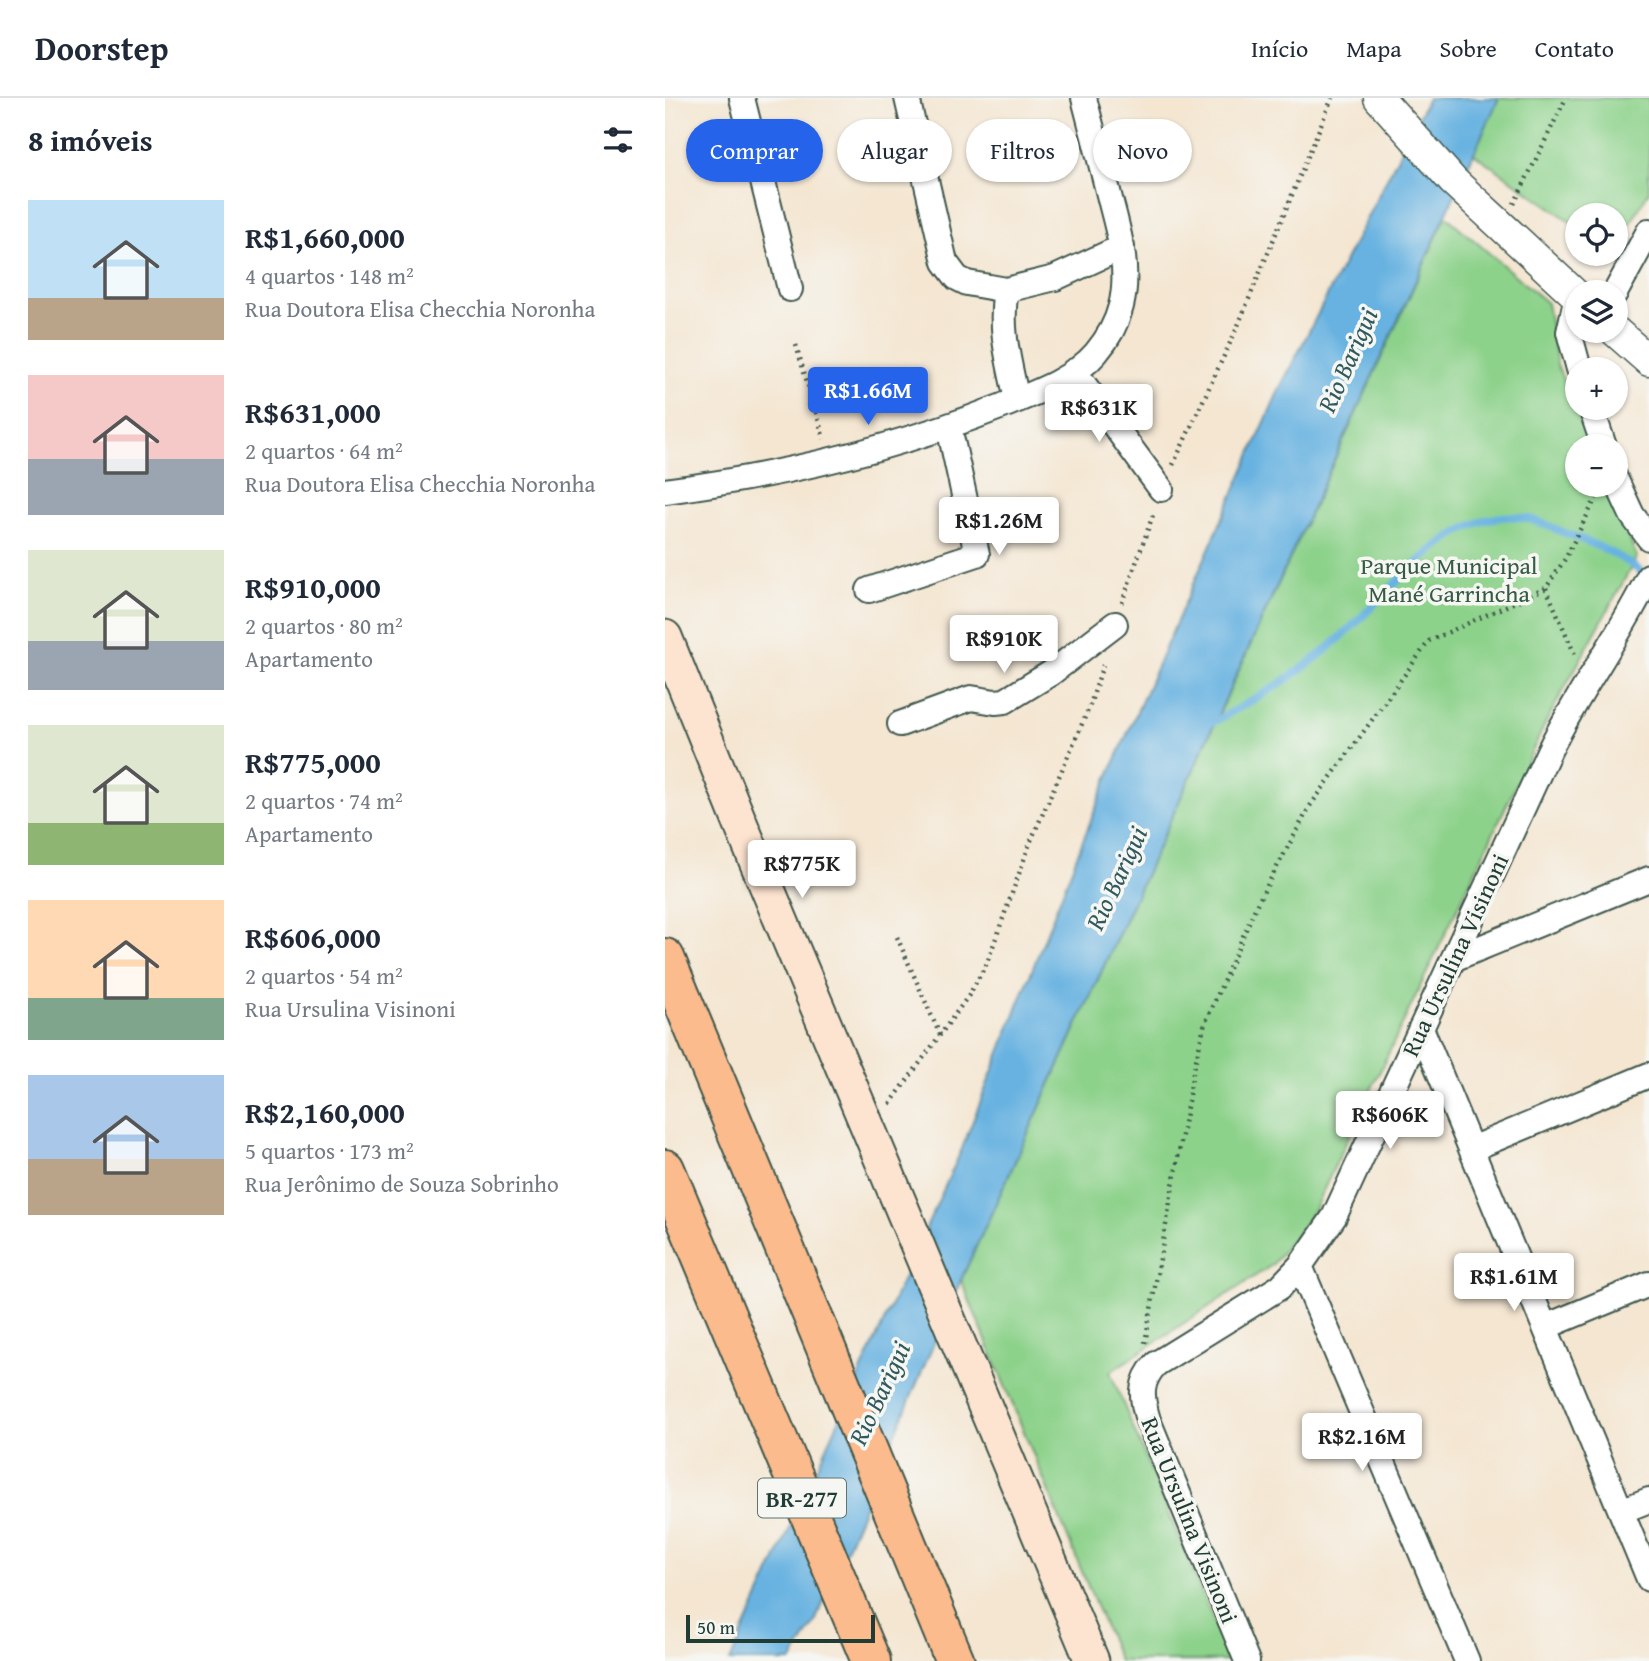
<!DOCTYPE html>
<html lang="pt">
<meta charset="utf-8">
<style>
:root{--surface:#fff;--page:#f2f2f3;--text:#1f2937;--muted:#747a83;--line:#e0e1e3;--accent:#2563eb}
body{margin:0;font-family:"Gentium Book Plus",serif;background:var(--page);color:var(--text);height:100vh;display:flex;flex-direction:column;font-size:26px;white-space:nowrap}
*{box-sizing:border-box;margin:0}
p{font-size:23px;color:var(--muted)}
.icon{flex:none;width:38px;height:38px;fill:none;stroke:currentColor;stroke-width:2;stroke-linecap:round;stroke-linejoin:round}
.map{position:relative;flex:1;overflow:hidden}
.drawer{display:flex;flex-direction:column;background:var(--surface);width:665px}
.drawer>*{flex:none}
.guide{position:absolute;left:21px;top:21px;width:665px;height:63px;display:flex;gap:14px}
.controls{position:absolute;left:900px;top:105px;display:grid;gap:14px}
.controls a{display:grid;place-items:center;width:63px;height:63px;border-radius:50%;background:var(--surface);box-shadow:0 2px 5px #0004;font-size:35px}
.scale{position:absolute;left:21px;bottom:18px;width:189px;box-sizing:border-box;padding-left:7px;border:4px solid #1f3d34;border-top:0;font-size:19px;line-height:24px;white-space:nowrap;color:#1f3d34;-webkit-text-stroke:5px #f6f6f2;paint-order:stroke}
.price{position:absolute;translate:-50% -60px;padding:0 16px;border-radius:7px;background:#fff;color:#222;font-size:23px;line-height:46px;filter:drop-shadow(0 2px 4px #0008)}
.price::after{content:'';position:absolute;left:50%;top:42px;width:21px;height:16px;margin-left:-10px;background:inherit;clip-path:polygon(0 0,100% 0,50% 100%)}
.price.active{background:var(--accent);color:#fff}
ul{padding:0;list-style:none}
li{display:flex;align-items:center;gap:21px;height:175px;padding:0 28px}
li span{display:grid;place-items:center;flex:none;width:196px;height:140px;border-radius:0px;color:#555}
li>.icon{margin-inline-start:auto}
span .icon{width:84px;height:84px;fill:#fffc;stroke-width:1}
li b{font-size:30px}
h2{display:flex;justify-content:space-between;align-items:center;height:84px;padding:0 28px;font-size:30px}
.pill{padding:0 24px;border-radius:32px;background:var(--surface);box-shadow:0 2px 5px #0004;font-size:24px;line-height:63px}
.pill.active{background:var(--accent);color:#fff}
header{display:flex;align-items:center;gap:42px;box-sizing:border-box;height:98px;padding:0 35px;background:var(--surface);border-bottom:2px solid var(--line)}
header strong{font-size:33px}
nav{display:flex;gap:38px;margin-inline-start:auto;font-size:24px}
main{display:flex;flex:1;min-height:0}
.map>svg:first-child{display:block}
.green{fill:#8dd28b;stroke:#568860;stroke-width:2}
.water{fill:#68b2e1;stroke:#44788a;stroke-width:2}
.lines{fill:none;stroke-linecap:round;stroke-linejoin:round}
.stream{stroke:#68b2e1;stroke-width:8}
.minor-casing{stroke:#3f564c;stroke-width:28}
.tertiary-casing{stroke:#3f564c;stroke-width:33}
.secondary-casing{stroke:#3f564c;stroke-width:37}
.motorway-casing{stroke:#3f564c;stroke-width:42}
.path{stroke:#3f564c;stroke-width:4.5;stroke-dasharray:2 5;stroke-linecap:butt}
.minor{stroke:#fff;stroke-width:24}
.tertiary{stroke:#fff;stroke-width:30}
.secondary{stroke:#fde4d1;stroke-width:33}
.motorway{stroke:#fbbb8d;stroke-width:38}
.labels{text-anchor:middle;dominant-baseline:central;stroke-width:7;stroke-linejoin:round;paint-order:stroke}
.shield{fill:#f6f6f2;stroke:#60746d;stroke-width:2}
.shield-label{font-size:23px;font-weight:bold;fill:#1f3d34}
.park-label{font-size:24px;fill:#355b45;stroke:#f6f6f2}
.street-label{font-size:24px;fill:#1f3d34;stroke:#f6f6f2}
.water-label{font-size:26px;font-style:italic;fill:#315a5f;stroke:#f6f6f2}
</style>
<header>
<strong>Doorstep</strong>
<nav><a>Início</a><a>Mapa</a><a>Sobre</a><a>Contato</a></nav>
</header>
<main>
<section class="drawer">
<h2>8 imóveis<svg class="icon" aria-label="filters" viewBox="0 0 24 24"><path d="M4 7h16M4 17h16"/><circle cx="9" cy="7" r="2"/><circle cx="15" cy="17" r="2"/></svg></h2>
<ul>
<li><span style="background:linear-gradient(#bfe0f5 70%,#b9a48a 0)"><svg class="icon" aria-label="home" viewBox="0 0 24 24"><path d="M3 11l9-7 9 7M6 9v11h12V9"/></svg></span><div><b>R$1,660,000</b><p>4 quartos · 148 m²</p><p>Rua Doutora Elisa Checchia Noronha</p></div></li>
<li><span style="background:linear-gradient(#f6c9c9 60%,#9aa5b1 0)"><svg class="icon" aria-label="home" viewBox="0 0 24 24"><path d="M3 11l9-7 9 7M6 9v11h12V9"/></svg></span><div><b>R$631,000</b><p>2 quartos · 64 m²</p><p>Rua Doutora Elisa Checchia Noronha</p></div></li>
<li><span style="background:linear-gradient(#dfe7d0 65%,#9aa5b1 0)"><svg class="icon" aria-label="home" viewBox="0 0 24 24"><path d="M3 11l9-7 9 7M6 9v11h12V9"/></svg></span><div><b>R$910,000</b><p>2 quartos · 80 m²</p><p>Apartamento</p></div></li>
<li><span style="background:linear-gradient(#dfe7d0 70%,#8fb573 0)"><svg class="icon" aria-label="home" viewBox="0 0 24 24"><path d="M3 11l9-7 9 7M6 9v11h12V9"/></svg></span><div><b>R$775,000</b><p>2 quartos · 74 m²</p><p>Apartamento</p></div></li>
<li><span style="background:linear-gradient(#ffd9b3 70%,#7fa58c 0)"><svg class="icon" aria-label="home" viewBox="0 0 24 24"><path d="M3 11l9-7 9 7M6 9v11h12V9"/></svg></span><div><b>R$606,000</b><p>2 quartos · 54 m²</p><p>Rua Ursulina Visinoni</p></div></li>
<li><span style="background:linear-gradient(#a9c7e8 60%,#b9a48a 0)"><svg class="icon" aria-label="home" viewBox="0 0 24 24"><path d="M3 11l9-7 9 7M6 9v11h12V9"/></svg></span><div><b>R$2,160,000</b><p>5 quartos · 173 m²</p><p>Rua Jerônimo de Souza Sobrinho</p></div></li>
</ul>
</section>
<div class="map">
<svg width="984" height="1563" viewBox="0 0 984 1563">
<rect width="100%" height="100%" fill="#f6f6f2"/>
<filter id="ink" filterUnits="userSpaceOnUse"><feTurbulence type="fractalNoise" baseFrequency=".0143" numOctaves="2"/><feDisplacementMap in="SourceGraphic" scale="14" xChannelSelector="R" yChannelSelector="G"/><feConvolveMatrix kernelMatrix="1 2 1 2 8 2 1 2 1" color-interpolation-filters="sRGB"/></filter>
<filter id="wash" filterUnits="userSpaceOnUse"><feTurbulence type="fractalNoise" baseFrequency=".00686" numOctaves="4" result="noise"/><feDisplacementMap in="SourceGraphic" scale="28" xChannelSelector="R" yChannelSelector="G"/><feGaussianBlur stdDeviation="1.57" result="paint"/><feColorMatrix in="noise" values="0 0 0 0 0 0 0 0 0 0 0 0 0 0 0 0 0 1.4 0 .05"/><feComposite in="paint" operator="in"/></filter>
<g filter="url(#wash)">
<rect width="100%" height="100%" fill="#f4e6d1"/>
<!-- green -->
<path class="green" d="M834,0H984V93L950,152V117H912V128L808,55Z
M781,118L882,205L892,267L926,348H912V387H942L972,459L882,622L648,1114L607,1167L445,1274L565,1563H454L296,1182Z"/>
<!-- water -->
<path class="water" d="M763,0H834L296,1182L150,1524L127,1563H65L296,1053L441,684L614,292Z"/>
<g class="lines">
<!-- stream -->
<path class="stream" d="M544,626C592,601 637,575 677,538C722,498 786,412 852,419C869,420 887,430 903,436C931,447 959,458 982,479"/>
</g>
</g>
<g filter="url(#ink)">
<g class="lines">
<defs>
<path id="minor" d="M77,0L125,191
M242,0L280,164L292,180L302,185L341,192L390,180L457,149
M341,192C334,231 344,264 352,302
M950,195L984,133
M912,198L904,234L914,271
M409,273L496,391
M926,310L939,348
M950,380L967,417L984,440
M0,393C114,378 228,351 335,309C367,296 408,282 431,255C442,242 452,224 456,208C466,169 452,130 443,93C435,62 427,31 419,0
M204,492L312,456L284,329
M235,626L306,600L330,604L340,603L386,575L450,526
M788,861L984,781
M756,930L984,1481
M806,1051L984,977
M635,1168L802,1563
M880,1229L984,1186
M956,1413L984,1402
M582,1563L483,1322C476,1299 474,1284 491,1266L615,1189L635,1168L669,1119L885,651C915,591 955,538 984,478"/>
<path id="tertiary" d="M714,0L788,83L912,198
M950,233L984,263"/>
<path id="secondary" d="M0,539L78,732L427,1563"/>
<path id="motorway" d="M0,860L290,1563
M0,1071L206,1563"/>
</defs>
<!-- minor casing -->
<use href="#minor" class="minor-casing"/>
<!-- tertiary casing -->
<use href="#tertiary" class="tertiary-casing"/>
<!-- secondary casing -->
<use href="#secondary" class="secondary-casing"/>
<!-- motorway casing -->
<use href="#motorway" class="motorway-casing"/>
<!-- path -->
<path class="path" d="M849,106L901,0
M131,247L159,341
M508,367L572,230L667,0
M881,490L910,557
M457,505L489,414
M232,839L275,937
M225,1006L304,897L322,865L365,745L424,610L438,567
M480,1245L528,975L539,928L592,806L645,708L764,543L881,490L900,461L931,400"/>
<!-- minor -->
<use href="#minor" class="minor"/>
<!-- tertiary -->
<use href="#tertiary" class="tertiary"/>
<!-- secondary -->
<use href="#secondary" class="secondary"/>
<!-- motorway -->
<use href="#motorway" class="motorway"/>
</g>
</g>
<g class="labels">
<!-- shield labels -->
<rect class="shield" x="93" y="1380.5" width="88" height="39" rx="5"/>
<g class="shield-label">
<text x="137" y="1400">BR-277</text>
</g>
<!-- park labels -->
<g class="park-label">
<text x="784" y="467">Parque Municipal<tspan x="784" dy="28">Mané Garrincha</tspan></text>
</g>
<!-- street labels -->
<g class="street-label">
<text transform="translate(790 857) rotate(-65)">Rua Ursulina Visinoni</text>
<text transform="translate(525 1422) rotate(68)">Rua Ursulina Visinoni</text>
</g>
<!-- water labels -->
<g class="water-label">
<text transform="translate(682 262) rotate(-66)">Rio Barigui</text>
<text transform="translate(451 780) rotate(-65)">Rio Barigui</text>
<text transform="translate(214 1295) rotate(-65)">Rio Barigui</text>
</g>
</g>
</svg>
<div class="controls">
<a><svg class="icon" aria-label="locate" viewBox="0 0 24 24"><circle cx="12" cy="12" r="6"/><path d="M12 2v4M12 18v4M2 12h4M18 12h4"/></svg></a>
<a><svg class="icon" aria-label="layers" viewBox="0 0 24 24"><path d="M12 4l9 5-9 5-9-5zM3 14l9 5 9-5"/></svg></a>
<a>+</a>
<a>−</a>
</div>
<div class="scale">50 m</div>
<b class="price active" style="left:203px;top:329px">R$1.66M</b>
<b class="price" style="left:434px;top:346px">R$631K</b>
<b class="price" style="left:334px;top:459px">R$1.26M</b>
<b class="price" style="left:339px;top:577px">R$910K</b>
<b class="price" style="left:137px;top:802px">R$775K</b>
<b class="price" style="left:725px;top:1053px">R$606K</b>
<b class="price" style="left:849px;top:1215px">R$1.61M</b>
<b class="price" style="left:697px;top:1375px">R$2.16M</b>
<div class="guide">
<a class="pill active">Comprar</a>
<a class="pill">Alugar</a>
<a class="pill">Filtros</a>
<a class="pill">Novo</a>
</div>
</div>
</main>
